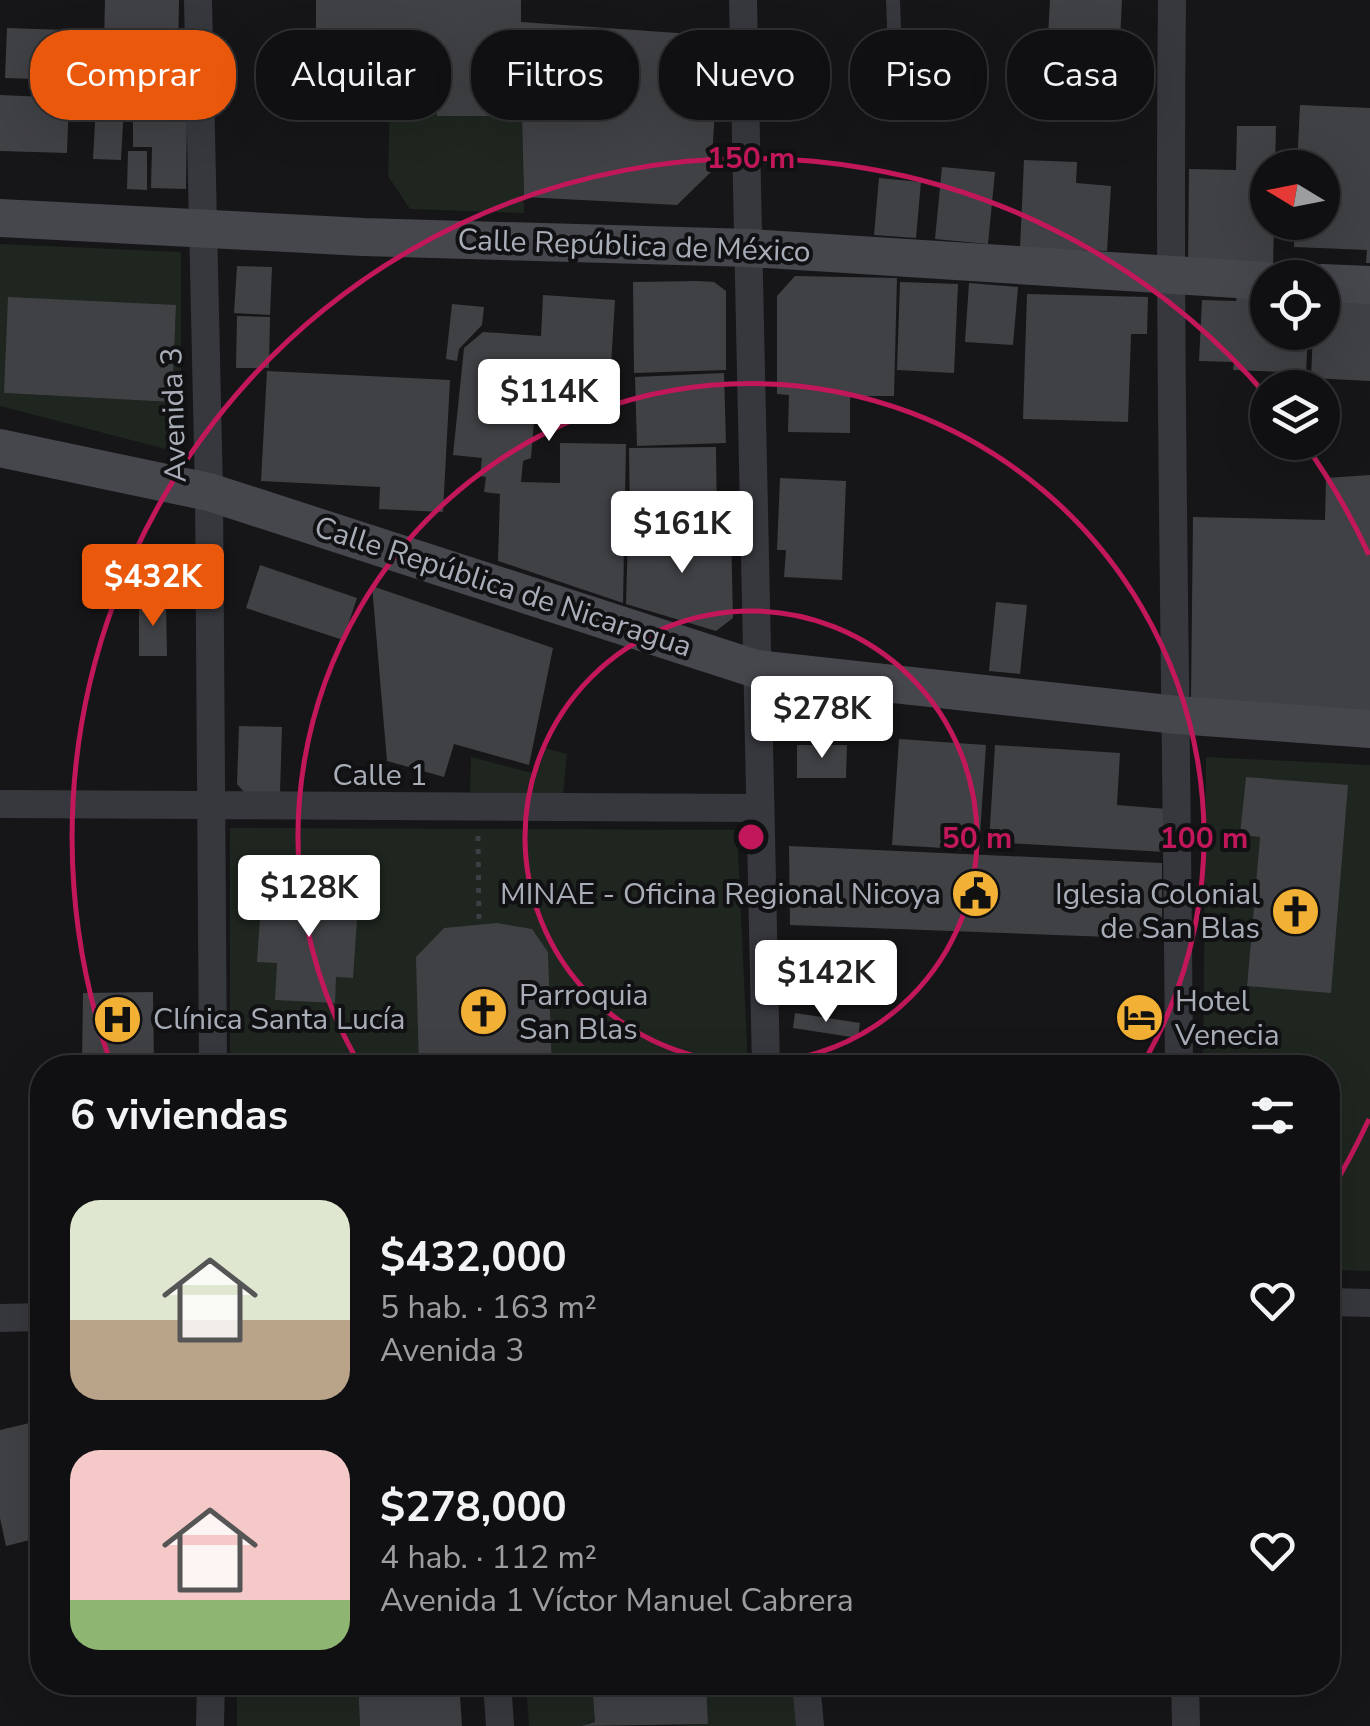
<!DOCTYPE html>
<html lang="es">
<meta charset="utf-8">
<style>
:root{--surface:#101012;--page:#1e1e20;--text:#f1f3f6;--muted:#9c9d9f;--line:#303032;--accent:#ea580c}
body{margin:0;font-family:"Nunito Sans",sans-serif;background:var(--page);color:var(--text);height:100vh;display:flex;flex-direction:column;font-size:38px;white-space:nowrap}
*{box-sizing:border-box;margin:0}
p{font-size:32px;color:var(--muted)}
.icon{flex:none;width:55px;height:55px;fill:none;stroke:currentColor;stroke-width:2;stroke-linecap:round;stroke-linejoin:round}
.map{position:relative;flex:1;overflow:hidden}
.panel{position:absolute;left:30px;top:1055px;width:1310px;height:640px;display:flex;flex-direction:column;background:var(--surface);border-radius:40px;box-shadow:0 10px 40px #0002,0 0 0 2px var(--line)}
.panel>*{flex:none}
.top-card{position:absolute;left:30px;top:30px;width:1310px;height:90px;display:flex;gap:20px}
.needle{width:65px;rotate:280deg}
.controls{position:absolute;left:1250px;top:150px;display:grid;gap:20px}
.controls a{display:grid;place-items:center;width:90px;height:90px;border-radius:50%;background:var(--surface);box-shadow:0 10px 40px #0002,0 0 0 2px var(--line);font-size:50px}
.price{position:absolute;translate:-50% -85px;padding:0 22px;border-radius:10px;background:#fff;color:#222;font-size:32px;line-height:65px;filter:drop-shadow(0 2px 5px #0008)}
.price::after{content:'';position:absolute;left:50%;top:60px;width:30px;height:22px;margin-left:-15px;background:inherit;clip-path:polygon(0 0,100% 0,50% 100%)}
.price.on{background:var(--accent);color:#fff}
ul{padding:0;list-style:none}
li{display:flex;align-items:center;gap:30px;height:250px;padding:0 40px}
li span{display:grid;place-items:center;flex:none;width:280px;height:200px;border-radius:30px;color:#555}
li>.icon{margin-inline-start:auto}
span .icon{width:120px;height:120px;fill:#fffc;stroke-width:1}
li b{font-size:42px}
h2{display:flex;justify-content:space-between;align-items:center;height:120px;padding:0 40px;font-size:42px}
.chip{padding:0 35px;border-radius:40px;background:var(--surface);box-shadow:0 10px 40px #0002,0 0 0 2px var(--line);font-size:35px;line-height:90px}
.chip.on{background:var(--accent);color:#fff}
.map>svg:first-child{display:block}
.green{fill:#1e261f;fill-rule:evenodd}
.building{fill:#404145}
.lines{fill:none;stroke-linecap:round;stroke-linejoin:round}
.path{stroke:#3d3f44;stroke-width:5;stroke-dasharray:5 8;stroke-linecap:butt}
.lane{stroke:#37383d;stroke-width:14}
.street{stroke:#37383d;stroke-width:28}
.secondary{stroke:#45474d;stroke-width:38}
.ring{fill:none;stroke:#c2185b;stroke-width:5}
.labels{text-anchor:middle;dominant-baseline:central;stroke-width:8;stroke-linejoin:round;paint-order:stroke}
.street-label{font-size:30px;fill:#a8adb8;stroke:#111113}
.poi-label{font-size:30px;fill:#a8adb8;stroke:#111113;text-anchor:start}
.centre{fill:#c2185b;stroke:#111113;stroke-width:5}
.ring-label{font-size:30px;text-anchor:middle;font-weight:bold;fill:#c2185b;stroke:#111113;stroke-width:8;stroke-linejoin:round;paint-order:stroke}
</style>
<div class="map">
<svg width="1370" height="1726" viewBox="0 0 1370 1726">
<rect width="100%" height="100%" fill="#161618"/>
<!-- green -->
<path class="green" d="M390,95H437V116H522L524,213L410,209L388,176Z
M0,244L181,252V453L0,406ZM176,305L172,402L4,393Z
M542,747L567,754L563,794L470,792L471,757L532,773Z
M1206,757L1370,765V1271L1328,1270V1068H1203ZM1246,777L1348,786L1247,985L1260,837L1241,835Z
M230,828L737,830L748,1067H552L548,952L532,930L419,1067L230,1068Z
M237,1683H358L360,1726H237Z
M526,1683H592L595,1722L588,1723V1726H529Z
M706,1683H797L800,1726H673L708,1724Z"/>
<!-- building -->
<path class="building" d="M105,0H179L177,101L120,100L122,43H104Z
M316,0H521V22L720,36L711,172L677,205L524,197L522,116H437V95H316Z
M1050,0H1122L1120,40L1048,37Z
M7,28L95,31L94,81L5,78Z
M0,95L69,98L67,153L0,151Z
M133,104L153,105V111H187L186,189L151,188L152,147H133Z
M96,105L124,106L121,160L93,159Z
M1300,105L1370,108V263H1366L1367,250L1294,247L1295,222H1322V168H1297Z
M1237,126H1276L1275,168H1268V222H1274L1273,270L1188,268L1189,169L1236,170Z
M128,151H147V190L127,189Z
M1024,160L1077,162L1076,183L1111,186L1107,251L1020,248Z
M942,167L995,172L988,244L935,239Z
M879,178L921,182L916,238L874,235Z
M237,266L272,267L270,315L234,313Z
M795,276L897,278L894,396H850V433L788,432L789,395L777,394V296Z
M698,281L714,282L726,291V370L634,373L633,282Z
M900,282L958,284L954,373L897,370Z
M969,283L1018,287L1013,345L965,342Z
M1237,292L1268,293V332H1308L1306,373L1233,370L1234,362L1199,361L1202,300L1236,301Z
M1027,294L1148,297L1147,334H1131L1128,422L1023,419Z
M543,295L615,300L608,413L535,409L531,458L523,461L521,482L560,483V443L626,444L623,603L498,561L500,494L484,492L486,477L480,476L482,458L453,455L464,348L483,332L541,336Z
M8,297L176,305L172,402L4,393Z
M1322,299L1370,302V381L1311,378L1313,332H1322Z
M452,304L484,307L482,325L459,349L457,361L446,359Z
M237,316L270,317L269,368H236Z
M267,371L450,380L443,512L379,509L380,487L261,481Z
M724,373L726,443L637,446L635,377Z
M716,447L717,526L630,527L629,448Z
M1370,475V717L1208,710L1191,697L1193,517L1325,520L1326,478Z
M780,478L846,481L842,580L784,577L786,550H777Z
M731,530L733,618L716,631L626,604L628,534Z
M260,565L357,598L343,640L246,608Z
M372,586L553,648L529,765L454,744L444,777L387,761Z
M139,602H166L167,656H139Z
M996,602L1027,605L1020,674L989,671Z
M239,726L282,727L280,793L244,792L237,784Z
M899,739L986,745L979,850L892,845Z
M797,745H847L846,778H797Z
M995,745L1120,753L1117,805L1167,809L1165,852L989,842Z
M1246,777L1348,785L1331,993L1247,986L1260,837L1240,835Z
M789,846L1162,863V939L790,925Z
M279,876L337,879L336,904L358,905L353,978L336,977L335,1003L275,1000L277,963L257,962L260,917L276,918Z
M497,923L532,929L548,952L552,1068H419L416,957L444,928Z
M153,992L154,1065H82L83,993Z
M795,1013L860,1023L858,1038L793,1028Z
M42,1420V1537L6,1546L0,1518V1430Z
M358,1682H459L462,1726H360Z
M592,1682H706L708,1724L582,1726L595,1722Z"/>
<g class="lines">
<!-- path -->
<path class="path" d="M478,836L479,925"/>
<!-- lane -->
<path class="lane" d="M893,0L895,53"/>
<!-- street -->
<path class="street" d="M198,0L209,492L213,1068
M743,0L766,1068
M1172,0C1168,356 1177,712 1179,1068
M0,804L759,808
M1328,1302L1370,1303
M0,1318L42,1317
M497,1682L500,1726
M806,1682L810,1726
M1185,1682L1186,1726
M210,1726L211,1682"/>
<!-- secondary -->
<path class="secondary" d="M0,218L363,237L750,248L1268,281
M1322,283L1370,285
M0,448L209,492L756,669L1177,715L1370,729"/>
</g>
<!-- distance rings -->
<g class="ring">
<circle cx="751" cy="837" r="226"/>
<path d="M361 1067A453 453 0 1 1 1141 1067"/>
<path d="M1369 1119A679 679 0 0 1 1330 1192M111 1064A679 679 0 0 1 1267 396M1304 443A679 679 0 0 1 1369 555"/>
</g>
<!-- icons -->
<defs>
<symbol id="civic-disc" viewBox="-11 -11 22 22"><circle r="9.5" fill="#f2b134" stroke="#111113"/><path d="M-.6-6.5H3V-4.5H.6V-3L4-1V1h2V6H-6V1h2V-1L-.6-3ZM-1.2 2.5V6h2.4V2.5Z" fill="#111"/></symbol>
<symbol id="church-disc" viewBox="-11 -11 22 22"><circle r="9.5" fill="#f2b134" stroke="#111113"/><path d="M-1.2-6h2.4v3.5h3.3v2.4h-3.3V6h-2.4V-.1h-3.3v-2.4h3.3Z" fill="#111"/></symbol>
<symbol id="hotel-disc" viewBox="-11 -11 22 22"><circle r="9.5" fill="#f2b134" stroke="#111113"/><path d="M-6-4.5h1.5V1H6V5H4.5V3h-9V5H-6ZM-4 0a1.8 1.8 0 1 1 3.6 0ZM.5 0V-2.5h3Q6-2.5 6 0Z" fill="#111"/></symbol>
<symbol id="hospital-disc" viewBox="-11 -11 22 22"><circle r="9.5" fill="#f2b134" stroke="#111113"/><path d="M-5-5h3v3.5h4V-5h3V5h-3V1.5h-4V5h-3Z" fill="#111"/></symbol>
</defs>
<g fill-rule="evenodd">
<use href="#civic-disc" x="948" y="866" width="55" height="55"/>
<use href="#church-disc" x="1268" y="884" width="55" height="55"/>
<use href="#church-disc" x="456" y="984" width="55" height="55"/>
<use href="#hotel-disc" x="1112" y="990" width="55" height="55"/>
<use href="#hospital-disc" x="90" y="992" width="55" height="55"/>
</g>
<g class="labels">
<!-- street labels -->
<g class="street-label">
<text transform="translate(634 246) rotate(2)">Calle República de México</text>
<text transform="translate(174 415) rotate(-92)">Avenida 3</text>
<text transform="translate(503 587) rotate(18)">Calle República de Nicaragua</text>
<text x="380" y="775">Calle 1</text>
</g>
<!-- poi labels -->
<g class="poi-label">
<text x="941" y="894" text-anchor="end">MINAE - Oficina Regional Nicoya</text>
<text x="1260" y="894" text-anchor="end">Iglesia Colonial<tspan x="1260" dy="34">de San Blas</tspan></text>
<text x="519" y="995">Parroquia<tspan x="519" dy="34">San Blas</tspan></text>
<text x="1175" y="1001">Hotel<tspan x="1175" dy="34">Venecia</tspan></text>
<text x="153" y="1019">Clínica Santa Lucía</text>
</g>
</g>
<circle cx="751" cy="837" r="15" class="centre"/>
<g class="ring-label">
<text x="751" y="168">150 m</text>
<text x="977" y="848">50 m</text>
<text x="1204" y="848">100 m</text>
</g>
</svg>
<div class="controls">
<a><svg class="needle" viewBox="-14 -14 28 28"><path d="M0-13l5 13h-10z" fill="#e53935"/><path d="M0 13l5-13h-10z" fill="#9c9d9f"/></svg></a>
<a><svg class="icon" aria-label="locate" viewBox="0 0 24 24"><circle cx="12" cy="12" r="6"/><path d="M12 2v4M12 18v4M2 12h4M18 12h4"/></svg></a>
<a><svg class="icon" aria-label="layers" viewBox="0 0 24 24"><path d="M12 4l9 5-9 5-9-5zM3 14l9 5 9-5"/></svg></a>
</div>
<b class="price" style="left:549px;top:444px">$114K</b>
<b class="price" style="left:682px;top:576px">$161K</b>
<b class="price on" style="left:153px;top:629px">$432K</b>
<b class="price" style="left:822px;top:761px">$278K</b>
<b class="price" style="left:309px;top:940px">$128K</b>
<b class="price" style="left:826px;top:1025px">$142K</b>
<div class="top-card">
<a class="chip on">Comprar</a>
<a class="chip">Alquilar</a>
<a class="chip">Filtros</a>
<a class="chip">Nuevo</a>
<a class="chip">Piso</a>
<a class="chip">Casa</a>
</div>
<section class="panel">
<h2>6 viviendas<svg class="icon" aria-label="filters" viewBox="0 0 24 24"><path d="M4 7h16M4 17h16"/><circle cx="9" cy="7" r="2"/><circle cx="15" cy="17" r="2"/></svg></h2>
<ul>
<li><span style="background:linear-gradient(#dfe7d0 60%,#b9a48a 0)"><svg class="icon" aria-label="home" viewBox="0 0 24 24"><path d="M3 11l9-7 9 7M6 9v11h12V9"/></svg></span><div><b>$432,000</b><p>5 hab. · 163 m²</p><p>Avenida 3</p></div><svg class="icon" aria-label="heart" viewBox="0 0 24 24"><path d="M12 20l-8-8c-3-5 5-10 8-4 3-6 11-1 8 4z"/></svg></li>
<li><span style="background:linear-gradient(#f6c9c9 75%,#8fb573 0)"><svg class="icon" aria-label="home" viewBox="0 0 24 24"><path d="M3 11l9-7 9 7M6 9v11h12V9"/></svg></span><div><b>$278,000</b><p>4 hab. · 112 m²</p><p>Avenida 1 Víctor Manuel Cabrera</p></div><svg class="icon" aria-label="heart" viewBox="0 0 24 24"><path d="M12 20l-8-8c-3-5 5-10 8-4 3-6 11-1 8 4z"/></svg></li>
</ul>
</section>
</div>
